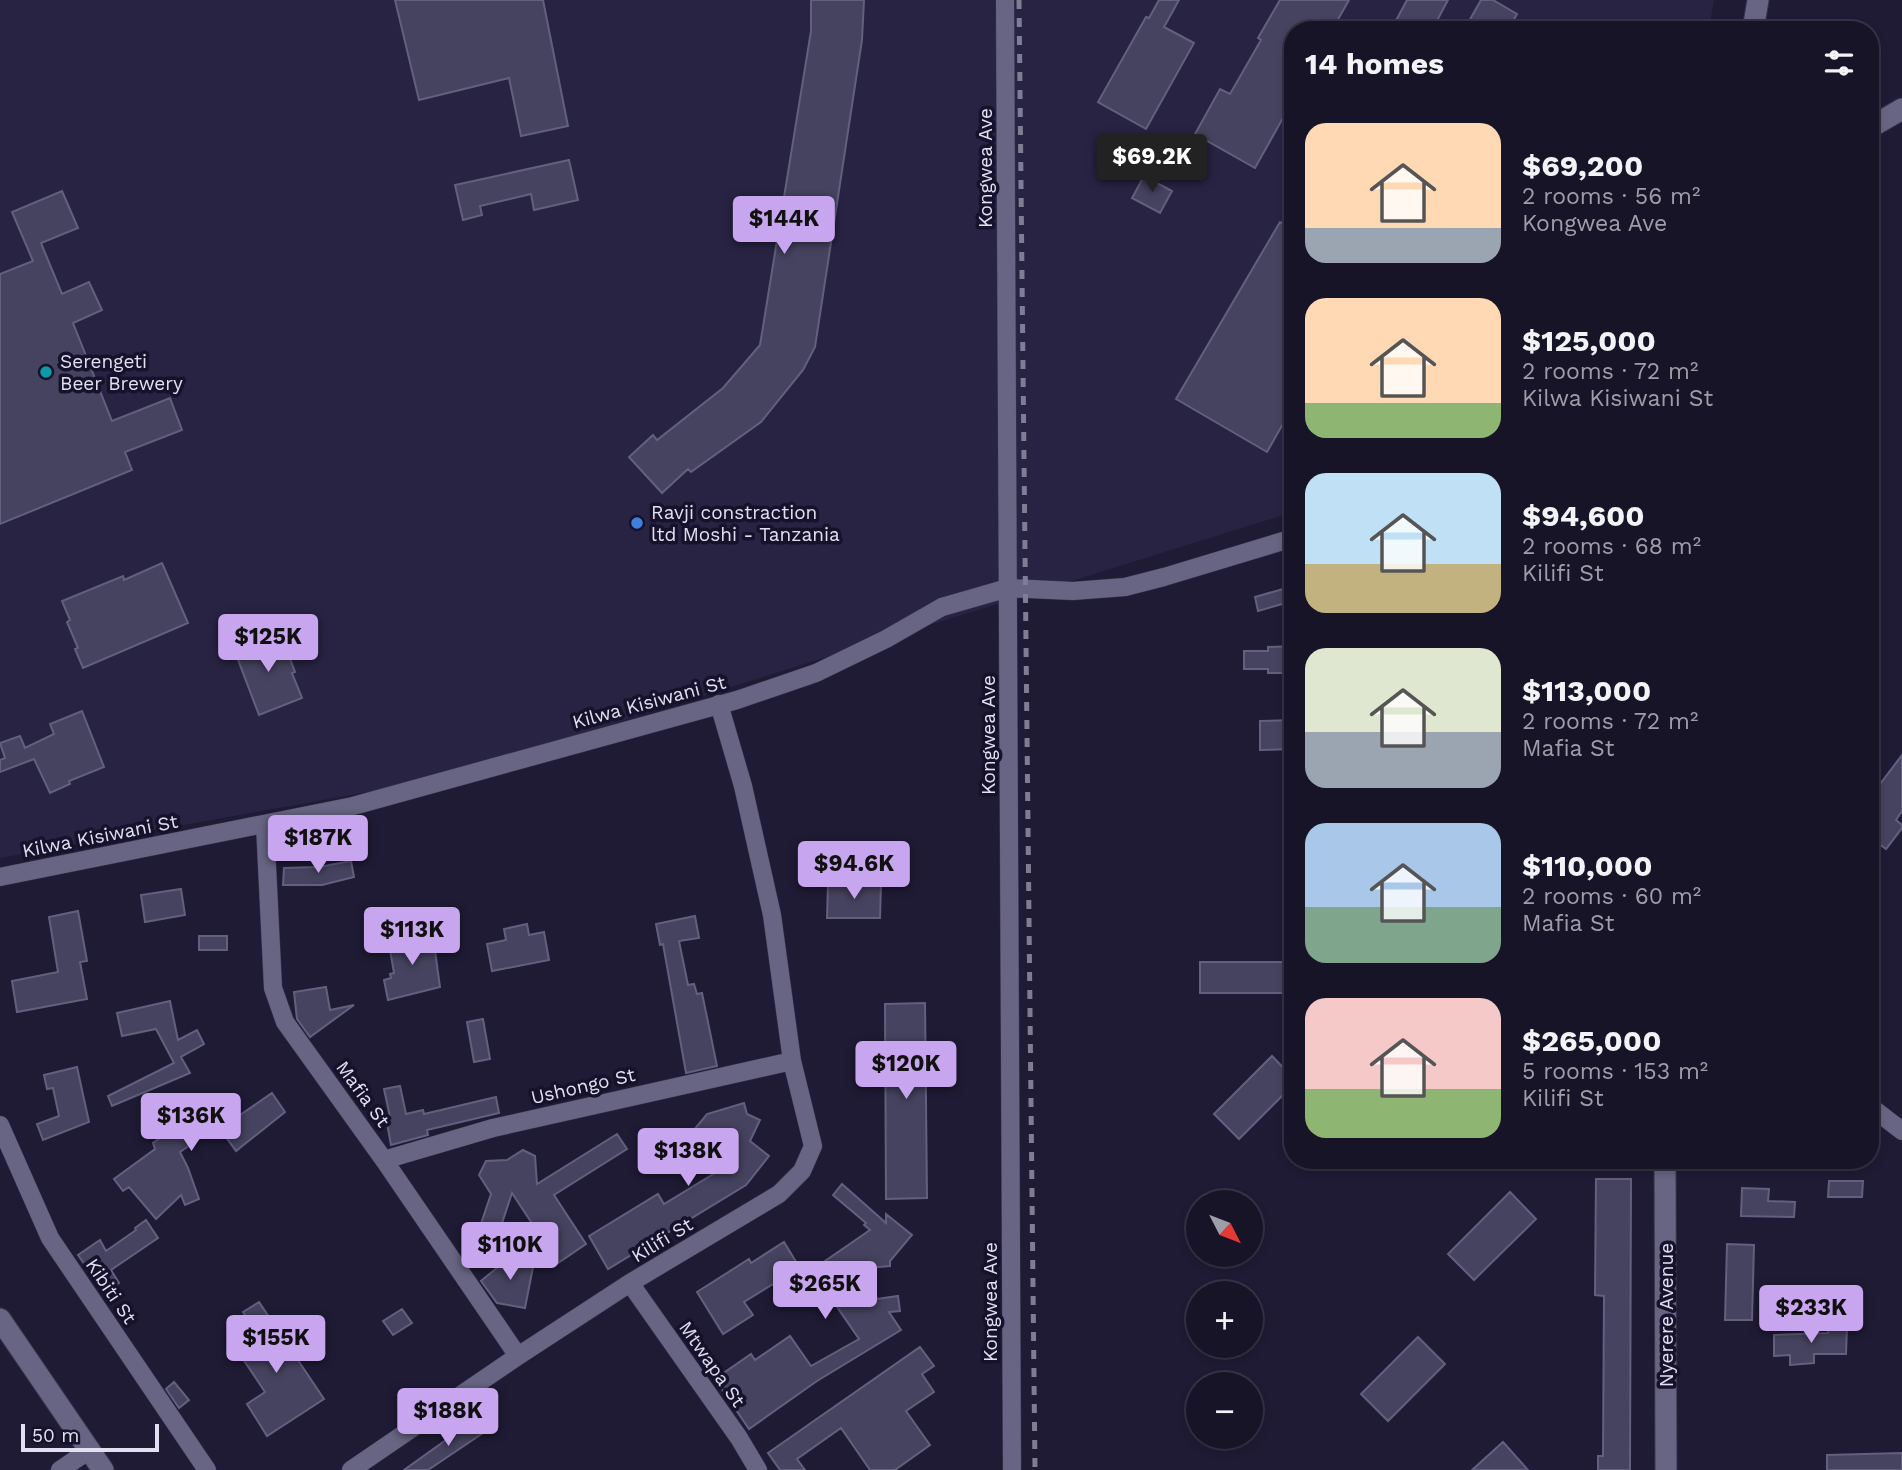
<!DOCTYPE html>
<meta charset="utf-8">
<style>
:root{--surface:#171428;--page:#201d30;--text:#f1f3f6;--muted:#9e9ea8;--line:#363345;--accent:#c8a5ef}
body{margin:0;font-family:"Work Sans",sans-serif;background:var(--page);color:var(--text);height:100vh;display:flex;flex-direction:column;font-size:26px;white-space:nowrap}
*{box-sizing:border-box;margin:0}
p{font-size:23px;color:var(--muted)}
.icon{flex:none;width:38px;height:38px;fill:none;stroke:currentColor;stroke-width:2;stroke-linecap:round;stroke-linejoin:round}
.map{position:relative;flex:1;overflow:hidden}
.drawer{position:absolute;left:1284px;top:21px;width:595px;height:1148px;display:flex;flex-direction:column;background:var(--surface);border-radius:28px;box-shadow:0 4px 10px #0003,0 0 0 2px var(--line)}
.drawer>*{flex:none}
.needle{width:46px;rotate:132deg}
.fabs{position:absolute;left:1186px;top:1190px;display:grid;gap:14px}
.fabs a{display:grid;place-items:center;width:77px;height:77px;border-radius:50%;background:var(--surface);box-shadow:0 4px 10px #0003,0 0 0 2px var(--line);font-size:35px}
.scale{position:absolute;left:21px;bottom:18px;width:138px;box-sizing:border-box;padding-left:7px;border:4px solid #e1e0f2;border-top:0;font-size:19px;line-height:24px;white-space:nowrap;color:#e1e0f2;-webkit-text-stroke:5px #16122b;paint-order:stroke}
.price{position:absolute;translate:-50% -60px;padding:0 16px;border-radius:7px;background:var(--accent);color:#111;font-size:23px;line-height:46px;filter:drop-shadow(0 2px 4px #0008)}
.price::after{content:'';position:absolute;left:50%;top:42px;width:21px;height:16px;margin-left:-10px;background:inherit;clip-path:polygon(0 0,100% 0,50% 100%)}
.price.selected{background:#222;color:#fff}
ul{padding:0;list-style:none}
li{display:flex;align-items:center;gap:21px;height:175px;padding:0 21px}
li span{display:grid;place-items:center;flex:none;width:196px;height:140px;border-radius:21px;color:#555}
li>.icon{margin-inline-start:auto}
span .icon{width:84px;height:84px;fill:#fffc;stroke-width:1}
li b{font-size:30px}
h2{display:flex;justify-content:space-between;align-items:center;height:84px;padding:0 21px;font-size:30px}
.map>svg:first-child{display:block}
.built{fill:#282343}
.building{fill:#464360;stroke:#62607e;stroke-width:2}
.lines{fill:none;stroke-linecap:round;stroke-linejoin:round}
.minor-casing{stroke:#39354b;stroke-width:19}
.tertiary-casing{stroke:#39354b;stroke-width:23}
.minor{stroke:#686584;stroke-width:18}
.tertiary{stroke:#686584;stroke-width:21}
.rail{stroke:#7f7d93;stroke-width:5;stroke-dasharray:9 9;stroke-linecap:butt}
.culture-dot{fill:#0f9aa8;stroke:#16122b;stroke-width:2.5}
.shop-dot{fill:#3f7fe0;stroke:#16122b;stroke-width:2.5}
.labels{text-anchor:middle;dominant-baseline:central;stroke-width:7;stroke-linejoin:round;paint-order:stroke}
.street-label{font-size:19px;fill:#e1e0f2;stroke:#16122b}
.poi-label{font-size:19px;fill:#e1e0f2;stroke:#16122b;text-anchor:start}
</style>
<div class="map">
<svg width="1902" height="1470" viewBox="0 0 1902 1470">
<rect width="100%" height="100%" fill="#1f1b35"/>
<!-- built -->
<path class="built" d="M0,0H1714L1709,30H1293V512L429,781L0,858Z"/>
<!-- building -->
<path class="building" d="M395,0H543L568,126L521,136L509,78L419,100Z
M811,0H864L862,40L815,347L803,370L761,422L691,472L688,469L662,493L629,457L653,435L657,440L723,388L760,345L811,31Z
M1159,0H1179L1164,27L1194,43L1146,129L1098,102L1146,17L1149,18Z
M1280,0H1349L1332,30H1293V100L1255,168L1195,134L1220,89L1230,94L1261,40L1258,38Z
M1407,0H1448L1432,30H1401L1393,26Z
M1481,0H1493L1517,14L1508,30H1464Z
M569,160L578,200L534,210L531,194L480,206L482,215L463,220L455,185Z
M1144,176L1172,191L1160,213L1132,198Z
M62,191L78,228L41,243L62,294L89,282L102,310L73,323L112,421L170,398L182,430L125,452L132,470L0,524V274L33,261L12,212Z
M1280,222L1293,229V406L1267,452L1176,399Z
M162,563L188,623L83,668L75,649L78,648L67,622L70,620L62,601L123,576L124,580Z
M1290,587L1293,601L1258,611L1255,597Z
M277,633L286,657L289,656L295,672L292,673L302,698L259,715L234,649Z
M1293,646V673H1268V669H1244V651H1268V647Z
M82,711L104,767L69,781L70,784L50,793L34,759L0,772V760L5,758L0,743L20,736L25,748L54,734L50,724Z
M1293,720V749L1260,750V721Z
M1902,755V811L1896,820L1902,825V828L1886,849L1871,838V796Z
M351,861L354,877L322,885H283L284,868L319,867Z
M828,884H881L880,918H827Z
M181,889L185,915L145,922L141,895Z
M78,911L87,961L80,962L87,999L17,1012L12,981L58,972L49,917Z
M695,916L699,938L679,941L688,985L694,984L697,994L702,993L717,1066L686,1073L663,944L660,945L656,924Z
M527,924L529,935L544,932L549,960L492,971L487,944L506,940L504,929Z
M408,935L411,940L433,936L440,987L388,1000L384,980L391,978L390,974L394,973L388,938Z
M199,936H227V950H199Z
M1200,962H1293V993H1200Z
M326,987L330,1010L354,1005L310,1037L297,1019L294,992Z
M170,1001L178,1040L197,1030L204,1044L181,1057L190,1073L112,1106L108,1096L174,1063L156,1029L122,1036L117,1013Z
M925,1003L927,1198L886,1199L885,1004Z
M483,1019L490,1059L474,1062L467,1022Z
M1272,1056L1293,1078V1085L1239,1139L1214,1114Z
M77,1067L89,1122L43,1140L37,1124L59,1116L53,1088L47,1089L44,1075Z
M400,1086L406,1114L423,1110L424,1114L496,1097L499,1113L427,1130L428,1135L391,1145L386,1118L390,1117L384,1089Z
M272,1093L285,1112L236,1151L218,1126L180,1152L188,1168L199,1199L185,1205L181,1195L156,1219L129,1187L123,1191L114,1179L155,1149L153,1143L213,1102L222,1115L233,1107L240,1115Z
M744,1103L747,1114L760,1120L750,1141L769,1156L746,1185L608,1269L589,1236L658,1194L664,1204L733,1162L693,1131L707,1114Z
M617,1134L627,1149L554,1195L586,1244L558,1263L512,1193L491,1256L472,1250L491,1194L479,1175L486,1161L507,1160L523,1150L535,1156L537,1184Z
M1596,1179H1631L1630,1470H1598V1456H1603L1604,1296L1595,1295Z
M1829,1181H1863L1862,1197H1828Z
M842,1184L886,1223V1214L912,1235L890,1261V1266L867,1268L877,1299L898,1296L900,1311L889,1312L901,1330L817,1381L749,1429L715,1379L751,1354L755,1360L790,1336L811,1366L859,1339L828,1294L825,1296L809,1272L870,1230L864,1225L866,1223L833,1195Z
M1742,1188L1769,1189L1768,1201L1795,1202L1794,1217L1741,1216Z
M1510,1192L1536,1219L1474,1280L1448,1254Z
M146,1220L158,1238L111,1270L119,1283L104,1292L78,1255L100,1240L106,1251L136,1230L135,1228Z
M784,1242L809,1283L782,1299L773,1284L744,1302L753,1315L723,1334L697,1292L749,1259L751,1263Z
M1727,1244L1754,1245L1752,1320H1725Z
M510,1257L534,1262L525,1308L497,1303L481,1281Z
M259,1302L324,1399L267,1436L247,1404L265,1392L237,1350L258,1337L243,1312Z
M402,1309L412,1323L393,1335L383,1321Z
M1828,1327H1847L1846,1354H1814V1363L1790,1365V1355L1774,1356V1335L1828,1333Z
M1418,1337L1445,1364L1388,1421L1361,1394Z
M920,1347L934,1366L922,1374L934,1392L906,1411L930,1445L895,1470H870L841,1428L797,1459L805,1470H780L768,1453Z
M174,1382L189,1400L179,1408L166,1389Z
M474,1420L483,1433L428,1470H404Z
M1503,1442L1528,1470H1472Z
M1902,1453V1470H1827V1455Z"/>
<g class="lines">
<defs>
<path id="minor" d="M1005,0L1012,1470
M265,825L273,988L285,1022L384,1160L518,1356
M0,877L353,806L737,700L816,673L886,639L942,607L1008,588L1073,591L1125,587L1164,577L1293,538
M1871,1107L1902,1131
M0,1125L50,1238L207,1470
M384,1160L493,1128L792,1061
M630,1283L739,1438L758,1470
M60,1470L88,1451
M351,1470L518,1356L630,1283L779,1194L802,1171L813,1146L792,1061L772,915L743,786L719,704"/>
<path id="tertiary" d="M1753,30L1758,0
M1871,127L1902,109
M1665,1160L1666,1470
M0,1319L103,1470"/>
</defs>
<!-- minor casing -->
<use href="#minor" class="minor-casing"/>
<!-- tertiary casing -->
<use href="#tertiary" class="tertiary-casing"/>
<!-- minor -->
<use href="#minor" class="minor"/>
<!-- tertiary -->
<use href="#tertiary" class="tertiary"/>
<!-- rail -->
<path class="rail" d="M1019,0L1035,1470"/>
</g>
<!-- markers -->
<circle class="culture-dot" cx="46" cy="372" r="7"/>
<circle class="shop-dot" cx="637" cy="523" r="7"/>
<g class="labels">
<!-- street labels -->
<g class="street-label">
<text transform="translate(985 168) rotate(-90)">Kongwea Ave</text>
<text transform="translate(649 702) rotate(-15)">Kilwa Kisiwani St</text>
<text transform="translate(988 735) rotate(-90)">Kongwea Ave</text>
<text transform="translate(100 836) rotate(-11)">Kilwa Kisiwani St</text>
<text transform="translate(583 1086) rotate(-13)">Ushongo St</text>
<text transform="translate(363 1094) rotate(54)">Mafia St</text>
<text transform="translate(662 1240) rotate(-31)">Kilifi St</text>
<text transform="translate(111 1291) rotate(56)">Kibiti St</text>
<text transform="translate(990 1302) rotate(-90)">Kongwea Ave</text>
<text transform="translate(1666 1315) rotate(-90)">Nyerere Avenue</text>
<text transform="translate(712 1364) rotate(55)">Mtwapa St</text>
</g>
<!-- poi labels -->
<g class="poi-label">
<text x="60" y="361">Serengeti<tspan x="60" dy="22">Beer Brewery</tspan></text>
<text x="651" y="512">Ravji constraction<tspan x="651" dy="22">ltd Moshi - Tanzania</tspan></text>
</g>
</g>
</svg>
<div class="fabs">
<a><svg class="needle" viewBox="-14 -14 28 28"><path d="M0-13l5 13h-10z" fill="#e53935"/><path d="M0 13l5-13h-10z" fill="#9e9ea8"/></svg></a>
<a>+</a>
<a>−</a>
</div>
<div class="scale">50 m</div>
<b class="price selected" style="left:1152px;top:194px">$69.2K</b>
<b class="price" style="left:784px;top:256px">$144K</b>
<b class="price" style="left:268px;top:674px">$125K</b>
<b class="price" style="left:318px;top:875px">$187K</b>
<b class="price" style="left:854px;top:901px">$94.6K</b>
<b class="price" style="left:412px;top:967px">$113K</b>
<b class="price" style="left:906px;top:1101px">$120K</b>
<b class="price" style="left:191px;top:1153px">$136K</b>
<b class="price" style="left:688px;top:1188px">$138K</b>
<b class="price" style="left:510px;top:1282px">$110K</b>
<b class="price" style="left:825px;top:1321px">$265K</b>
<b class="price" style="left:1811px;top:1345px">$233K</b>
<b class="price" style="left:276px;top:1375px">$155K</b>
<b class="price" style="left:448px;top:1448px">$188K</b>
<section class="drawer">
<h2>14 homes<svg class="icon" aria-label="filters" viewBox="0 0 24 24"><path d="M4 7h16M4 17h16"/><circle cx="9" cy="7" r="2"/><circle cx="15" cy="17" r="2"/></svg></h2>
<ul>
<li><span style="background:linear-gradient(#ffd9b3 75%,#9aa5b1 0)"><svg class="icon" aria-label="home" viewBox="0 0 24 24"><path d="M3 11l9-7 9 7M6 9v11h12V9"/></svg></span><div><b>$69,200</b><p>2 rooms · 56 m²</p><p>Kongwea Ave</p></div></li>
<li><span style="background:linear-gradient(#ffd9b3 75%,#8fb573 0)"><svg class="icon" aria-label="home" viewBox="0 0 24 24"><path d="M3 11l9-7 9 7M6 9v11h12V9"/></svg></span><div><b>$125,000</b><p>2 rooms · 72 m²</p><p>Kilwa Kisiwani St</p></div></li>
<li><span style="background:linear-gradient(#bfe0f5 65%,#c2b280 0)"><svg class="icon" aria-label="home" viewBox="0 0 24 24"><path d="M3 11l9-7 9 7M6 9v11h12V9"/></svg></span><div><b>$94,600</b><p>2 rooms · 68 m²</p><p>Kilifi St</p></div></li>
<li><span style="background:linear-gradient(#dfe7d0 60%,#9aa5b1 0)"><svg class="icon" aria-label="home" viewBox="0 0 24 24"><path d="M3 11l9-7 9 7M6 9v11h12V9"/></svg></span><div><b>$113,000</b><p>2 rooms · 72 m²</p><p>Mafia St</p></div></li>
<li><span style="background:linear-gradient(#a9c7e8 60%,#7fa58c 0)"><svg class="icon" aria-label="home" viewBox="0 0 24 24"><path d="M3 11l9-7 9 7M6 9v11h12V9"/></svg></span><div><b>$110,000</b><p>2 rooms · 60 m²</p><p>Mafia St</p></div></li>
<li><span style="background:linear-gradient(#f6c9c9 65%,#8fb573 0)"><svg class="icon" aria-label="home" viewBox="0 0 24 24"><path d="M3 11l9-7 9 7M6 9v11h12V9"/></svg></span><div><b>$265,000</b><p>5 rooms · 153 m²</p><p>Kilifi St</p></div></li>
</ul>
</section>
</div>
